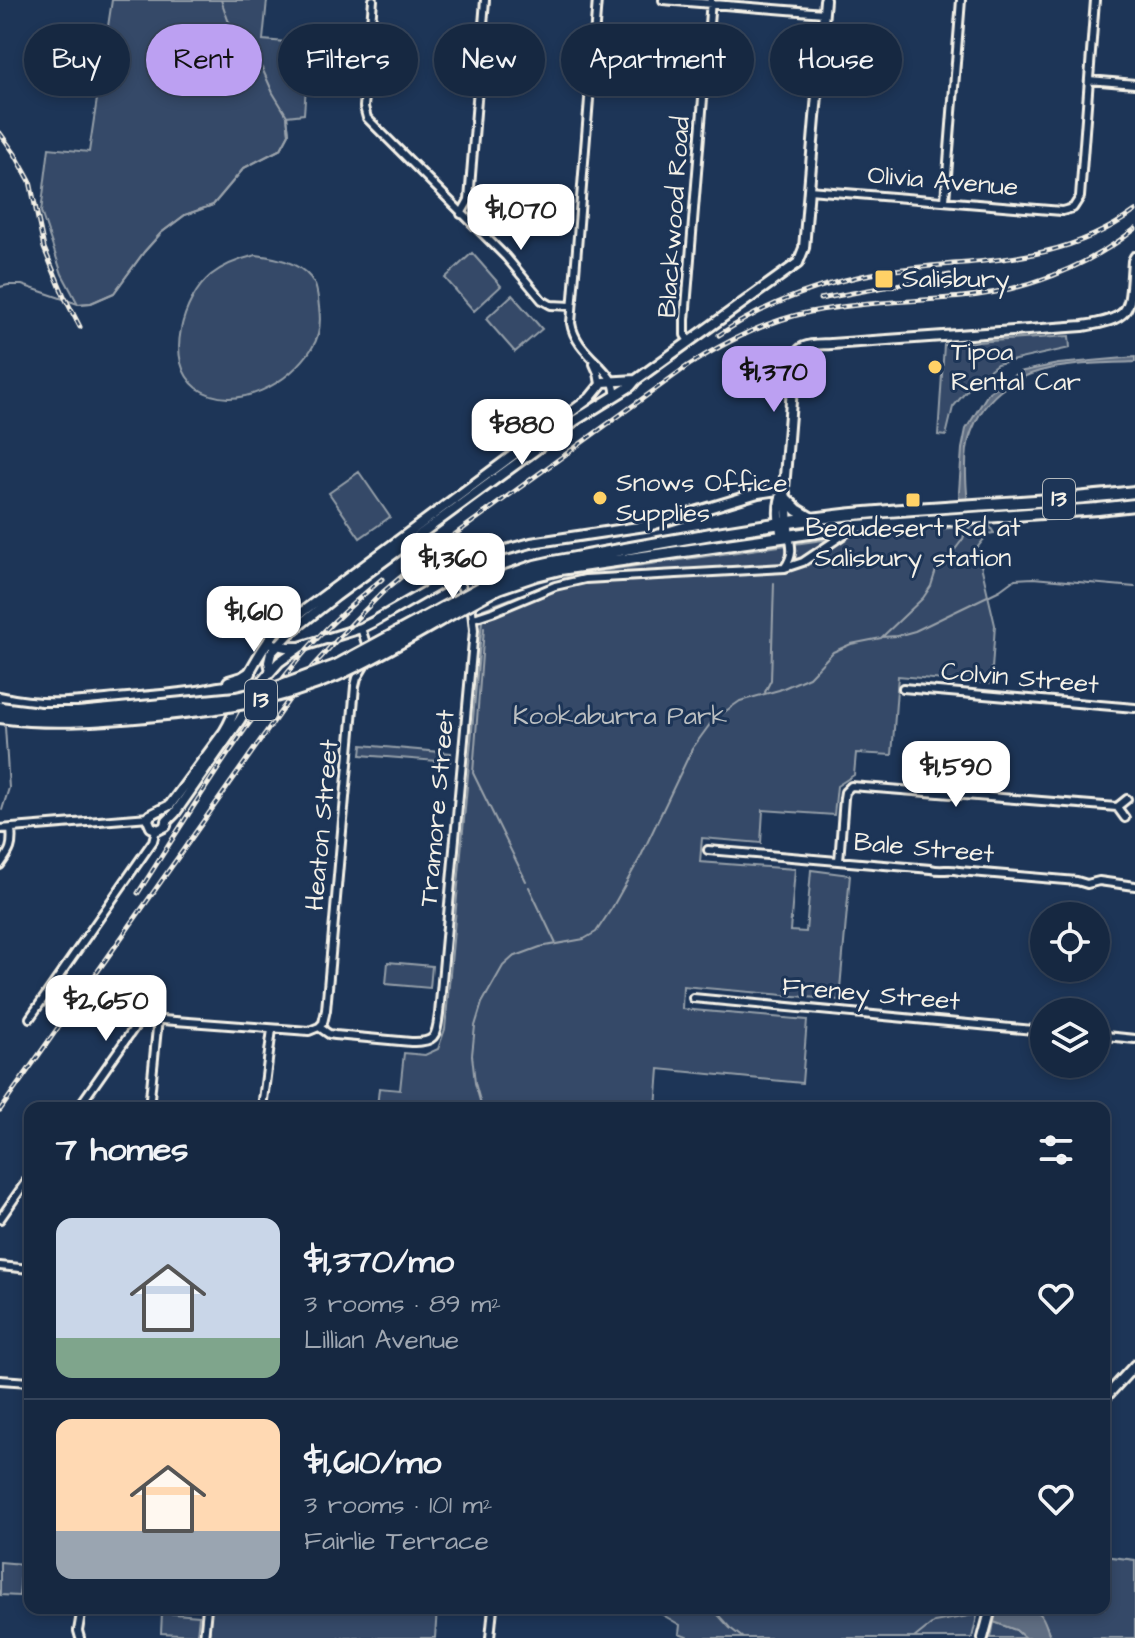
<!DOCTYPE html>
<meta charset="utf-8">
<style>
:root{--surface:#162841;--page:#1f3048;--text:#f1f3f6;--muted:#9ea6b1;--line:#35445a;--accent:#bca0f2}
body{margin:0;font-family:"Architects Daughter",sans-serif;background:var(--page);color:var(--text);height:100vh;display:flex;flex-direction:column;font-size:30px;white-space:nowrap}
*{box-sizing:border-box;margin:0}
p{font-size:26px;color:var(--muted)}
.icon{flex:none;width:44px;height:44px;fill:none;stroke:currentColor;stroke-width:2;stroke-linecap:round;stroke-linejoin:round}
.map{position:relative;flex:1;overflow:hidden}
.drawer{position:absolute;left:24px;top:1102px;width:1086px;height:512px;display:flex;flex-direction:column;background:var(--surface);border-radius:16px;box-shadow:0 4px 12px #0003,0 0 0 2px var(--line)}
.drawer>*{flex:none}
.banner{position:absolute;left:24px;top:24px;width:1088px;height:72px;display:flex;gap:16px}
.controls{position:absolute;left:1030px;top:902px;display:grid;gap:16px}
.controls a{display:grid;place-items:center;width:80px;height:80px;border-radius:50%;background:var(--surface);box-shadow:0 4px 12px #0003,0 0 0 2px var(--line);font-size:40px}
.price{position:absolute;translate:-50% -68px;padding:0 18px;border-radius:16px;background:#fff;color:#222;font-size:26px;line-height:52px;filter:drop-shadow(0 2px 4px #0008)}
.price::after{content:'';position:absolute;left:50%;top:48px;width:24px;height:18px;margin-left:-12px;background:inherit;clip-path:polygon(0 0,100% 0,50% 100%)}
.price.current{background:var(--accent);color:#111}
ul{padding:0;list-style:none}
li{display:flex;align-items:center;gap:24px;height:200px;padding:0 32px}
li+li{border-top:2px solid var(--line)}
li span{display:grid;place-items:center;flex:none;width:224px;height:160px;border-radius:16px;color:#555}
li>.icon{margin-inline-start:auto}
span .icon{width:96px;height:96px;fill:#fffc;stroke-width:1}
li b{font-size:34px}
h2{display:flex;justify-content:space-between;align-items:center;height:96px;padding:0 32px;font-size:34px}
.chip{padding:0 28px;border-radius:36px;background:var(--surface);box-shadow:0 4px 12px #0003,0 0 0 2px var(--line);font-size:28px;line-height:72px}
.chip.current{background:var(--accent);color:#111}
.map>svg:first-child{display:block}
.green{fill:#354a67;stroke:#949ea8;stroke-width:2}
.water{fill:#5e6d82;stroke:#9aa2ab;stroke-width:2}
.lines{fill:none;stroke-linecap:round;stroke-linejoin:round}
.stream{stroke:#9aa2ab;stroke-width:2}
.minor-casing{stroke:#f4f1e8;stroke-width:12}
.tertiary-casing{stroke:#f4f1e8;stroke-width:14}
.trunk-casing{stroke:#f4f1e8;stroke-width:16}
.minor{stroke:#1d3557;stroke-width:6}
.tertiary{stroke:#1d3557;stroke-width:8}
.trunk{stroke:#1d3557;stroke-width:10}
.rail-casing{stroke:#f4f1e8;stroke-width:5}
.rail{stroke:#1d3557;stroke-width:2;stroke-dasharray:6;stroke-linecap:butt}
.trunk-bridge-casing{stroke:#f4f1e8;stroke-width:16;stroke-linecap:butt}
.trunk-bridge{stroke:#1d3557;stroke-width:10}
.poi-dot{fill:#ffd166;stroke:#1d3557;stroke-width:3}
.labels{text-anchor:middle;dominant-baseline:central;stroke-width:6;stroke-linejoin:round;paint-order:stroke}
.shield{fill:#1d3557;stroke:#b4b9bc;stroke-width:2}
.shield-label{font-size:24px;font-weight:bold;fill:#f4f1e8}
.street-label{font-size:26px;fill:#f4f1e8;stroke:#1d3557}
.poi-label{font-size:26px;fill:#f4f1e8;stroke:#1d3557;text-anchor:start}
.park-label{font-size:26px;fill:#bbbfc1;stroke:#1d3557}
</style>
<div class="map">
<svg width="1135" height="1638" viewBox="0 0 1135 1638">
<rect width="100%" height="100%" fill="#1d3557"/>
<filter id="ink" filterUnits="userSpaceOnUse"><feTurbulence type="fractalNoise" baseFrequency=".0125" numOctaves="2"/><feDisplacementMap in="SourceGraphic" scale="16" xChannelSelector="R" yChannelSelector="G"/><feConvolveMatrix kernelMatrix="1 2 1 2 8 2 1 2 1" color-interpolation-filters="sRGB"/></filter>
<g filter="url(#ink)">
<!-- green -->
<path class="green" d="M112,0H267L263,40L309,44L304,114L287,116L289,134L281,149L244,168L213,205L185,215L161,233L144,252L114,293L91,303L78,304L62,274L41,212L49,148L89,152Z
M472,253L501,286L474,311L445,278Z
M256,255C276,257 303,263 314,283C318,290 318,300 319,307C321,321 320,336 312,348C291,382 235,415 197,388C163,362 183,298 211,275C225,264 240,259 256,255Z
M512,295L542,329L515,352L486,319Z
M1069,336L1070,348L997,364L974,382L953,407L946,436L938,435L944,345L989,341Z
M359,472L390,517L360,538L329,493Z
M989,525L994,533L988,534L977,548L995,625L991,684L898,676L892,755L856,753L854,775L837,786L834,815L763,810L761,843L702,838L700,862L795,869L790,931L806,932L811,870L850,875L839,1000L683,986L682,1009L807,1020L802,1083L659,1069L656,1108H377L379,1088L400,1090L404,1053L425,1055L438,1049L445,1029L483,609L572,575L859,535Z
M362,745L451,753L450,762L361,755Z
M939,760L972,763L970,787L937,784Z
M388,962L432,966L430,988L386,984Z
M1104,1556L1135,1560V1638H1051C1042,1617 1045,1616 1023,1608H1104Z
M0,1562L22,1564L19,1596L0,1595Z
M211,1608H437L435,1638H209Z
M651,1608H979L972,1638H689L679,1634L680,1625Z
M162,1613L199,1616L197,1635L161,1633Z
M994,1622L1016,1630L1025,1638H991Z"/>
<!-- water -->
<path class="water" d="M1135,357V362C1079,365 1014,360 980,414C973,426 969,435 967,449C964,475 968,502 970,528L962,529L959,492L962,449L966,429L989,392L1019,372L1058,364Z
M997,1608C1009,1608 1029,1606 1039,1613C1045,1617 1047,1631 1051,1638H1025L1016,1630L994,1622Z"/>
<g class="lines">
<!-- stream -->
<path class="stream" d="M0,287L8,285H22L78,304L91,303L114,293L144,252L161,233L185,215L213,205L244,168L281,149L289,134L287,116L273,93L262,68L228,20L221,0
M484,628L473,773L526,881
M882,637L897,636L915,631L1000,590L1015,579L1033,578L1135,587
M765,692L771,680L774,583
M2,810L9,788L5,727
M529,887L556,944
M482,1108L475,1083L472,1055L475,1026L482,1003L503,966L513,957L540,947L584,939L596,932L612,908L640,858L692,749L713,720L740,701L779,690L809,677L833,652L851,644L881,638L923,598L931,586L937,567L950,556L963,539L966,530
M712,1608L730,1628L743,1638
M914,1638L934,1622L980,1614"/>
<defs>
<path id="minor" d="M373,0L364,107L367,118L506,257L542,300L551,305L572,306
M597,0L571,323C576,356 618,370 615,395
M663,0L824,13
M1089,80L1135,84
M809,190L1062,211L1073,208L1080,197L1095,0
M945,200L961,0
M461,214L469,200L485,0
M689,341L685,335V320L711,0
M594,364L598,373L600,384
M785,567C793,556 792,548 789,536
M474,618L495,611L555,586L585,579L785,568L803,562L852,529
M361,628L368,650
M903,688L1135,708
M1125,818L1117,807L1127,799
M0,829L149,817
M708,850L931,869C941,872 949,868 959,871L1077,881L1087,884L1099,881L1135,886
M839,861L844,798L845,792L851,786L1117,807
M0,865C10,851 13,847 11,829
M693,998L1044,1031
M30,1018L153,841L156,830
M319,1027L323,1023L326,1010L355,686L357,678L367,661
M1096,1035L1135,1039
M78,1108L134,1028L141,1021L149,1019L309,1031L319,1027L329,1034L335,1035L411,1042C436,1043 436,1036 439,1014L474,630L472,611L456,575
M149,1108L158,1018
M262,1108L272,1029
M0,1219L30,1176
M0,1266L30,1269
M0,1380L30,1382
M80,1638L78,1631L82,1608
M204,1638L207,1608
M490,1638L493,1608"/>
<path id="tertiary" d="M636,380L603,382L590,398L275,632C266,644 257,658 250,671C241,691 236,713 224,732L170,805L150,815L148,820L151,827L158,830L166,826L167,821L175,813L240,720L264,679L279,662L300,647L361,628L373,622L483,559L498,552L531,543L652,525L758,493L784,489
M789,536C786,520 789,504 784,489L794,364C796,342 813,345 831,344L1083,326C1135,318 1129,310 1133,261L1135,257
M782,537C779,521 776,505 784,490
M273,644L286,647H300
M271,671L269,662L271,653L293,630L336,596L576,420L631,386L636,380L798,263L804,248L825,0
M1104,1399L1135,1365
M983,1638L991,1608"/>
<path id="trunk" d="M787,500L797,510L812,519
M495,580L535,566L553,562C647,545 742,527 836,516C936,505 1036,504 1135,492
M498,588L536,575L560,569L858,526L1098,509L1135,505
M229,682L242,678L250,673
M202,696L246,693
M0,698C43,708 73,704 116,700C141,698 166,696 190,693C219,690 226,681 256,692"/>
</defs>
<!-- minor casing -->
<use href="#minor" class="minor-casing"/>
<!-- tertiary casing -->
<use href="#tertiary" class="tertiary-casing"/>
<!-- trunk casing -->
<use href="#trunk" class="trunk-casing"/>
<!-- minor -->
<use href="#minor" class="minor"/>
<!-- tertiary -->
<use href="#tertiary" class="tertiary"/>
<!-- trunk -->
<use href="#trunk" class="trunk"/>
<defs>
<path id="rail" d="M0,133L15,154L30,181L44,248L64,296L80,327
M820,299L950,275
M719,335C769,301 830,280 889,271C977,258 1058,267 1135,211
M138,893C189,814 238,732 298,660C322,630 353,603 382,579
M0,1110L312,667L356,619L383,592L432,551L689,365C727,341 766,321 810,312C860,302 911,302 962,297C1024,291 1086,268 1135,229"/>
</defs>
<!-- rail casing -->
<use href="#rail" class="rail-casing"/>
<!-- rail -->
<use href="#rail" class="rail"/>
<defs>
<path id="trunk-bridge" d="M0,708L40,713H78L236,698L271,690L336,666L495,580
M0,717C51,724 96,720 146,716C212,710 276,702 337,675C392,650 444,616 498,588"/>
</defs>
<!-- trunk-bridge casing -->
<use href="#trunk-bridge" class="trunk-bridge-casing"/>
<!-- trunk-bridge -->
<use href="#trunk-bridge" class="trunk-bridge"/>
</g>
</g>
<!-- markers -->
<g class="poi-dot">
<rect x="874" y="269" width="20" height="20" rx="4"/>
<circle cx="935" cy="367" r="8"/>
<circle cx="600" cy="498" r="8"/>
<rect x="905" y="492" width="16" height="16" rx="4"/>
</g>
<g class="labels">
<!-- shield labels -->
<g class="shield">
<rect x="1043" y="479" width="32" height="40" rx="6"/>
<rect x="245" y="680" width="32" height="40" rx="6"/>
</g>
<g class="shield-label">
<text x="1059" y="499">13</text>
<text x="261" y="700">13</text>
</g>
<!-- street labels -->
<g class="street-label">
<text transform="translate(943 181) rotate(5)">Olivia Avenue</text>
<text transform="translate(674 217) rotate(-86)">Blackwood Road</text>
<text transform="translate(1020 678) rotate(5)">Colvin Street</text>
<text transform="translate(437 808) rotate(-85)">Tramore Street</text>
<text transform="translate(322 825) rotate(-85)">Heaton Street</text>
<text transform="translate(924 848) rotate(5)">Bale Street</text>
<text transform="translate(871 994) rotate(5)">Freney Street</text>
</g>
<!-- poi labels -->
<g class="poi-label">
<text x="902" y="279">Salisbury</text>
<text x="951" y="352">Tipoa<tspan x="951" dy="30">Rental Car</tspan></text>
<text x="616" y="483">Snows Office<tspan x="616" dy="30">Supplies</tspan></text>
<text x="913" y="528" text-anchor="middle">Beaudesert Rd at<tspan x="913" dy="30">Salisbury station</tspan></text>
</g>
<!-- park labels -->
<g class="park-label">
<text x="620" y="716">Kookaburra Park</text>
</g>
</g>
</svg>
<div class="controls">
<a><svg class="icon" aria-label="locate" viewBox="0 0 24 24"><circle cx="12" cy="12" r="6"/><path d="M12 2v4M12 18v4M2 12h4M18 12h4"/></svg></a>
<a><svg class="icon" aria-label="layers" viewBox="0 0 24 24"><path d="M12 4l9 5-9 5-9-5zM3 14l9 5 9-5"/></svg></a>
</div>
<b class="price" style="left:521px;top:252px">$1,070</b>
<b class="price current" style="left:774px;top:414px">$1,370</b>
<b class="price" style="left:522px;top:467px">$880</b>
<b class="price" style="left:453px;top:601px">$1,360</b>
<b class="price" style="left:254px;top:654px">$1,610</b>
<b class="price" style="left:956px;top:809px">$1,590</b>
<b class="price" style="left:106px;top:1043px">$2,650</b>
<div class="banner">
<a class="chip">Buy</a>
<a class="chip current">Rent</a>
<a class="chip">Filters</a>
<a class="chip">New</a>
<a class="chip">Apartment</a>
<a class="chip">House</a>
</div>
<section class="drawer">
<h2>7 homes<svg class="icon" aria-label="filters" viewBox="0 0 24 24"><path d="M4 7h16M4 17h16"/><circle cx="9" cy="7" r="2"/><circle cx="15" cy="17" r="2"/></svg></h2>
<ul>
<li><span style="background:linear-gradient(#c9d6e8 75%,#7fa58c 0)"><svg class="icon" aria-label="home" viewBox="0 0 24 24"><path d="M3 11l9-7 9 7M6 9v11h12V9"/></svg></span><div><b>$1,370/mo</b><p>3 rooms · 89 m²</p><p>Lillian Avenue</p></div><svg class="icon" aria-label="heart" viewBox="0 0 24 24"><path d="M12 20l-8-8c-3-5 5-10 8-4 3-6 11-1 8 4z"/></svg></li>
<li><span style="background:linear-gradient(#ffd9b3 70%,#9aa5b1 0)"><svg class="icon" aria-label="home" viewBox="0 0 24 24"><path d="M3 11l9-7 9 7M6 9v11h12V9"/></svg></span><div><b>$1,610/mo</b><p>3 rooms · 101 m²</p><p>Fairlie Terrace</p></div><svg class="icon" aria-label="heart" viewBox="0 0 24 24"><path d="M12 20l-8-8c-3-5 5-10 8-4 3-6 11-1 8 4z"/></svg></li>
</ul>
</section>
</div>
